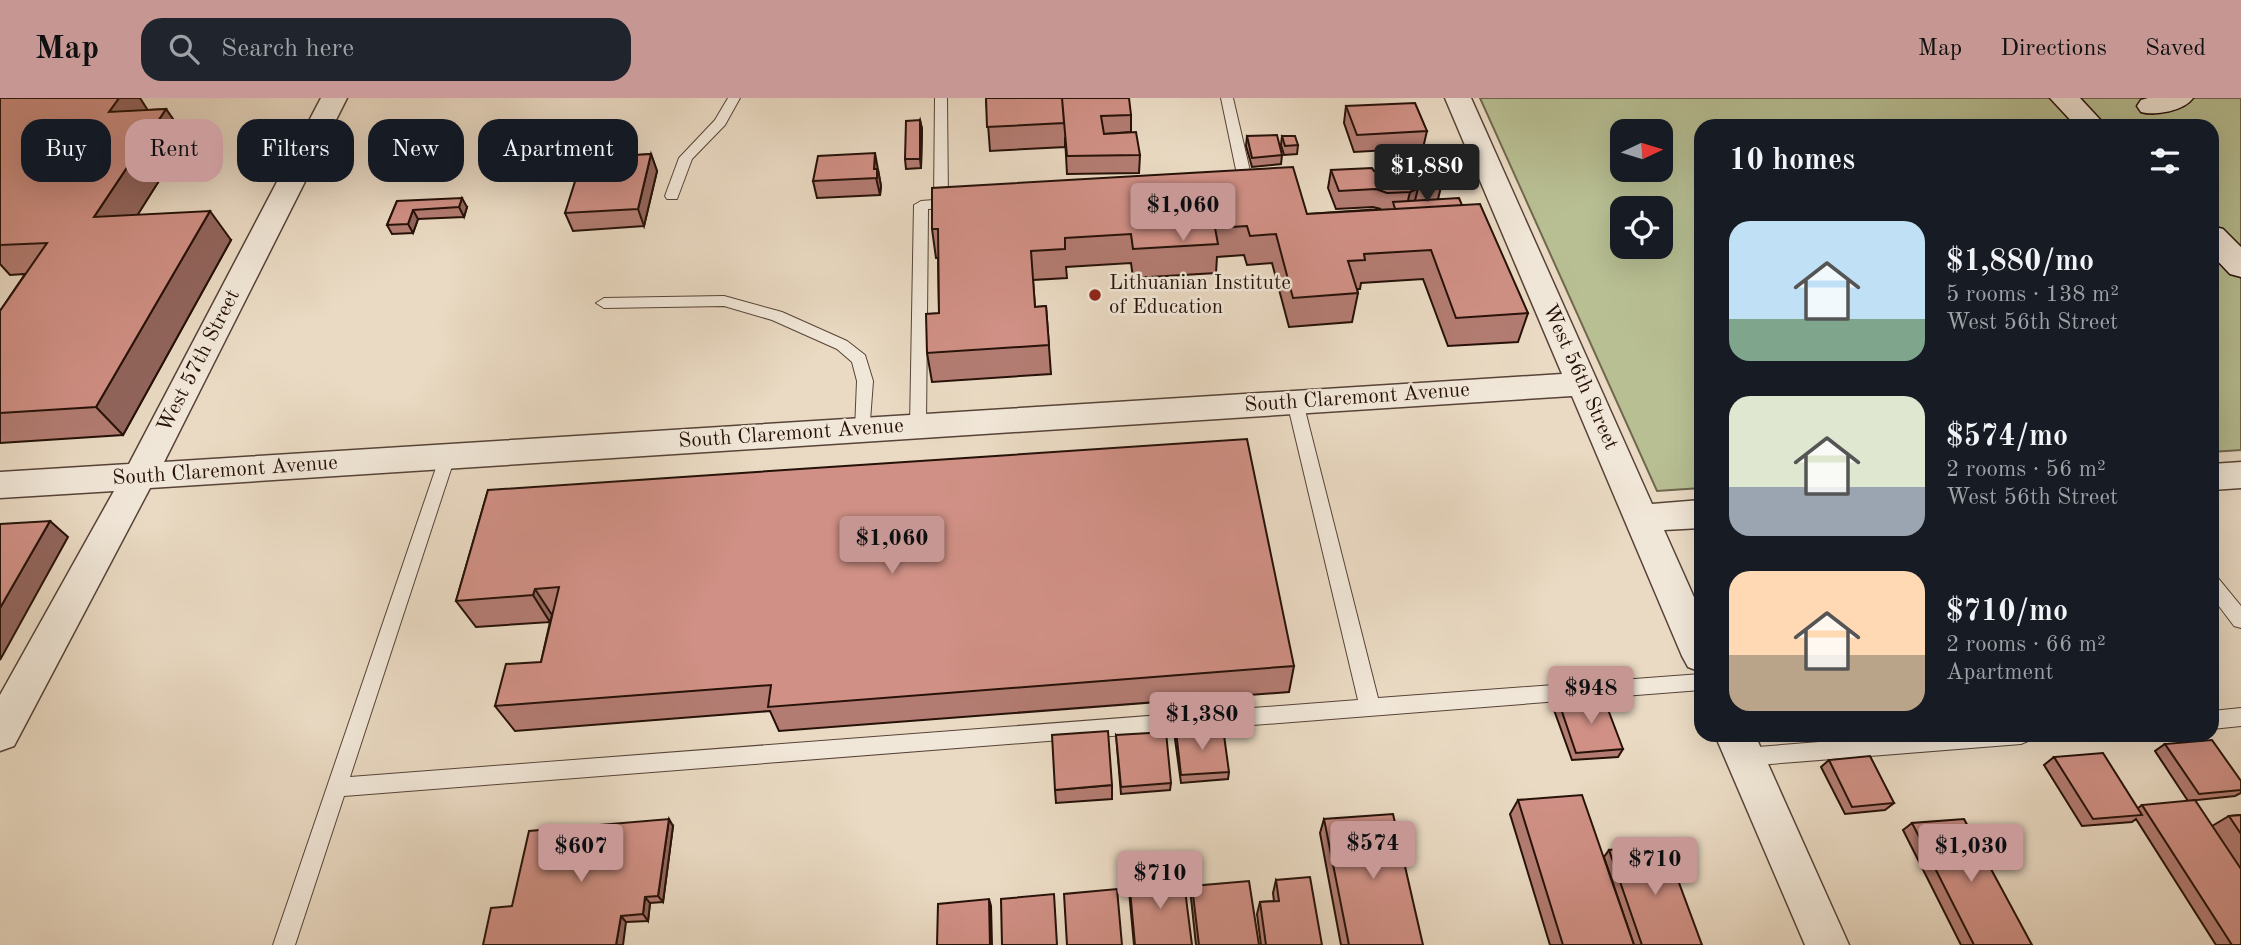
<!DOCTYPE html>
<meta charset="utf-8">
<style>
:root{--surface:#171b24;--page:#20242c;--text:#f1f3f6;--muted:#9ea1a6;--accent:#c59692}
body{margin:0;font-family:"Old Standard TT",serif;background:var(--page);color:var(--text);height:100vh;display:flex;flex-direction:column;font-size:26px;white-space:nowrap}
*{box-sizing:border-box;margin:0}
p{font-size:23px;color:var(--muted)}
.icon{flex:none;width:38px;height:38px;fill:none;stroke:currentColor;stroke-width:2;stroke-linecap:round;stroke-linejoin:round}
.map{position:relative;flex:1;overflow:hidden}
.sheet{position:absolute;left:1694px;top:21px;width:525px;height:623px;display:flex;flex-direction:column;background:var(--surface);border-radius:21px;box-shadow:0 7px 28px #0002}
.sheet>*{flex:none}
.hud{position:absolute;left:21px;top:21px;width:665px;height:63px;display:flex;gap:14px}
.needle{width:46px;rotate:86deg}
.controls{position:absolute;left:1610px;top:21px;display:grid;gap:14px}
.controls a{display:grid;place-items:center;width:63px;height:63px;border-radius:14px;background:var(--surface);box-shadow:0 7px 28px #0002;font-size:35px}
.price{position:absolute;translate:-50% -60px;padding:0 16px;border-radius:7px;background:var(--accent);color:#111;font-size:23px;line-height:46px;filter:drop-shadow(0 2px 4px #0008)}
.price::after{content:'';position:absolute;left:50%;top:42px;width:21px;height:16px;margin-left:-10px;background:inherit;clip-path:polygon(0 0,100% 0,50% 100%)}
.price.selected{background:#222;color:#fff}
ul{padding:0;list-style:none}
li{display:flex;align-items:center;gap:21px;height:175px;padding:0 35px}
li span{display:grid;place-items:center;flex:none;width:196px;height:140px;border-radius:21px;color:#555}
li>.icon{margin-inline-start:auto}
span .icon{width:84px;height:84px;fill:#fffc;stroke-width:1}
li b{font-size:30px}
h2{display:flex;justify-content:space-between;align-items:center;height:84px;padding:0 35px;font-size:30px}
.chip{padding:0 24px;border-radius:21px;background:var(--surface);box-shadow:0 7px 28px #0002;font-size:24px;line-height:63px}
.chip.selected{background:var(--accent);color:#111}
header{display:flex;align-items:center;gap:42px;box-sizing:border-box;height:98px;padding:0 35px;background:var(--accent);color:#111}
header strong{font-size:33px}
nav{display:flex;gap:38px;margin-inline-start:auto;font-size:24px}
.search{width:490px;height:63px;background:var(--page);display:flex;align-items:center;gap:18px;box-sizing:border-box;padding:0 24px;border-radius:21px;color:var(--muted);font-size:26px}
.map>svg:first-child{display:block}
.green{fill:#b8bf93;stroke:#6f684e;stroke-width:2;fill-rule:evenodd}
.lines{fill:none;stroke-linecap:round;stroke-linejoin:round}
.lane-casing{stroke:#574337;stroke-width:2}
.street-casing{stroke:#574337;stroke-width:3}
.secondary-casing{stroke:#261108;stroke-width:3}
.lane{fill:#f1e7d8;fill-rule:evenodd}
.street{fill:#f1e7d8;fill-rule:evenodd}
.secondary{fill:#f1e7d8;fill-rule:evenodd}
.wall{fill:#b37c72;stroke:#261108;stroke-width:2}
.shaded-wall{fill:#92655d;stroke:#261108;stroke-width:2}
.building{fill:#d09085;stroke:#261108;stroke-width:2}
.poi-dot{fill:#8f2418;stroke:#f1e7d8;stroke-width:2.5}
.labels{text-anchor:middle;dominant-baseline:central;stroke-width:5;stroke-linejoin:round;paint-order:stroke}
.poi-label{font-size:21px;fill:#261108;stroke:#f1e7d8;text-anchor:start}
.street-label{font-size:21px;fill:#261108;stroke:#f1e7d8}
</style>
<header>
<strong>Map</strong>
<div class="search"><svg class="icon" aria-label="search" viewBox="0 0 24 24"><circle cx="10" cy="10" r="6"/><path d="M15 15l6 6"/></svg>Search here</div>
<nav><a>Map</a><a>Directions</a><a>Saved</a></nav>
</header>
<div class="map">
<svg width="2241" height="847" viewBox="0 0 2241 847">
<rect width="100%" height="100%" fill="#eadac3"/>
<filter id="stains"><feTurbulence type="fractalNoise" baseFrequency=".00286" numOctaves="4"/><feColorMatrix values="0 0 0 0 .2 0 0 0 0 .09 0 0 0 0 .02 0 0 0 .5 -.17"/></filter>
<radialGradient id="worn" r=".72"><stop offset=".6" stop-color="#630" stop-opacity="0"/><stop offset="1" stop-color="#630" stop-opacity=".3"/></radialGradient>
<!-- green -->
<path class="green" d="M1480,0H2241V352L2212,354V28H1701V390L1657,393ZM1622,33H1661V72H1622ZM1622,110H1661V149H1622Z"/>
<g class="lines">
<defs>
<path id="lane" d="M728,0H740L725,27L692,61L677,101H667L665,98L679,60L715,22Z
M935,0H947L948,102L960,103L962,106L955,110L928,111L926,328L918,334L910,328L914,107L921,103L934,102Z
M1221,0H1233L1254,90L1252,93L1242,94L1235,90L1239,86Z
M724,198L782,214L847,243L865,257L873,283L869,336H857L855,332L857,283L852,264L837,251L772,222L724,208L604,210L596,205L604,200Z
M1295,298L1303,304L1378,600L1701,576V592L344,698L295,847H273L441,355H453L455,359L350,679L1358,602L1287,304Z
M2212,478L2218,480L2241,508V530L2234,528L2212,499Z
M2241,610V628L2212,631V613Z
M1908,637H2031L2028,643L2021,646L1745,668L1738,665L1735,659L1738,653L1745,650Z"/>
<path id="street" d="M321,0H347L164,364L1562,276L1445,0H1471L1652,406L1701,402V430L1664,432L1701,515V574L1688,569L1682,558L1572,298L150,390L14,648L0,653V597L114,393L0,400V374L129,366Z
M2241,364V390L2212,392V366Z
M1715,637H1755L1849,847H1805Z"/>
<path id="secondary" d="M2050,0H2080L2106,28H2076Z
M2148,0H2193C2184,13 2155,18 2141,14L2137,8L2141,2Z
M2212,128L2223,131L2241,149V179L2230,176L2212,157Z"/>
</defs>
<!-- lane casing -->
<use href="#lane" class="lane-casing"/>
<!-- street casing -->
<use href="#street" class="street-casing"/>
<!-- secondary casing -->
<use href="#secondary" class="secondary-casing"/>
<!-- lane -->
<use href="#lane" class="lane"/>
<!-- street -->
<use href="#street" class="street"/>
<!-- secondary -->
<use href="#secondary" class="secondary"/>
</g>
<!-- wall -->
<path class="wall" d="M0,0L148,12L166,11L186,40L137,117L231,142L123,337L0,345V213L25,176L10,177L0,166Z
M986,0L1131,17V34L1104,36L1140,57L1139,75L1067,76L1065,39V49L990,53Z
M1346,8L1427,33L1423,50L1354,54L1344,25Z
M920,22L922,31L921,70L906,71L905,61Z
M1247,38L1282,57L1281,66L1252,69L1246,48Z
M1282,38L1298,47L1297,56L1284,57L1281,47Z
M651,56L657,73L644,128L573,133L565,115L586,70L602,57L603,59Z
M878,72L881,88L880,97L817,100L813,83Z
M1331,72L1374,73L1441,89L1438,101L1462,107L1528,215L1518,244L1448,248L1423,181L1361,185L1360,191H1357L1358,195L1352,224L1289,229L1272,165L1247,167L1244,157L1217,159L1216,175L1133,180L1131,165L1066,169L1067,180L1033,182L1035,209L1046,208L1051,276L932,284L927,255L939,215L938,160H936L932,131L1307,116L1381,111L1373,109L1336,111L1328,90Z
M397,103L467,109L464,119L418,121L413,135L392,136L387,127Z
M488,392L1294,568L1289,594L779,633L770,613L515,633L495,608L541,564L550,524L476,529L456,503Z
M1559,605L1623,651L1618,659L1572,662L1554,612Z
M1176,633L1229,674L1228,681L1181,685L1175,641Z
M1116,637L1171,685L1170,692L1121,696Z
M2165,646L2241,683V695L2235,698L2188,703L2155,653Z
M2054,659L2138,710L2142,707L2212,728L2229,718L2241,717V847H2216L2136,721L2132,724L2082,728L2044,667Z
M1829,662L1894,705L1885,712L1845,716L1821,669Z
M1112,687V701L1056,705L1055,692Z
M1518,702L1634,847H1550L1510,716Z
M1324,721L1423,847H1341L1320,735Z
M1912,725L2032,847H1961L1903,732Z
M673,728L663,804L650,805L648,823L626,824L512,808Z
M1609,752L1702,847H1634L1604,759Z
M1129,781L1192,847H1134L1129,793Z
M1276,782L1322,847H1261L1257,816L1260,804L1274,803L1273,795Z
M1192,788L1259,847H1196L1191,800Z"/>
<!-- shaded-wall -->
<path class="shaded-wall" d="M119,0H140L149,14H109Z
M166,11L186,40L118,148L94,119Z
M920,22L922,31L921,70L920,61Z
M875,55L881,88L880,97L874,71Z
M651,56L657,73L644,128L638,111Z
M1418,90L1414,107L1406,111L1410,94Z
M462,100L467,109L464,119L459,109Z
M413,112L418,121L413,135L408,126Z
M210,113L231,142L123,337L96,309Z
M50,423L68,439L0,562V510Z
M535,491L552,517L550,524L533,497Z
M669,721L673,728L663,804L658,798Z
M645,799L650,805L648,823L643,816Z
M989,801L991,808L992,847H990Z
M621,818L626,824L623,847H616Z"/>
<!-- building -->
<path class="building" d="M0,0H119L109,14L166,11L94,119L210,113L96,309L0,315V213L47,145L0,147Z
M986,0H1062L1064,25L987,29Z
M1062,0H1129L1131,17L1101,18L1104,36L1136,34L1140,57L1067,58Z
M1415,5L1427,33L1357,37L1346,8Z
M920,22V61H905L906,23Z
M1277,37L1282,57L1252,60L1247,38Z
M1282,38H1295L1298,47L1285,48Z
M637,51L636,57L651,56L638,111L565,115L579,71L595,70L598,59H610L613,52Z
M875,55L874,71H877V80L813,83L818,58Z
M602,57L601,59H598L595,70H586L590,58Z
M1432,66L1441,89L1418,90L1410,94L1387,95L1376,91L1339,93L1331,72L1372,70L1374,73H1383L1388,69Z
M1293,69L1307,116L1480,106L1528,215L1456,220L1431,152L1364,156L1365,162L1348,163L1358,195L1293,200L1276,136L1250,138L1247,128L1215,130L1218,146L1133,151L1131,136L1065,140V151L1031,153L1035,209L1046,208L1049,247L927,255L926,216L939,215L938,131H932V90Z
M462,100L459,109L413,112L408,126L387,127L397,103Z
M1459,100L1462,107L1395,111L1393,104Z
M1247,341L1294,568L768,609L771,587L495,608L506,566L541,564L559,489L535,491L533,497L456,503L488,392Z
M50,423L0,510V426Z
M1604,601L1623,651L1576,655L1559,605Z
M1223,630L1229,674L1181,677L1176,633Z
M1108,633L1112,687L1055,692L1052,637Z
M1166,634L1171,685L1121,689L1116,637Z
M2212,642L2241,683V692L2199,696L2165,646Z
M2103,655L2142,717L2093,721L2054,659Z
M1870,658L1894,705L1852,709L1829,662Z
M1582,697L1634,847H1563L1518,702Z
M2195,702L2241,771V847H2232L2142,707Z
M1393,716L1423,847H1349L1324,721Z
M2241,717V736L2229,718Z
M669,721L658,798L645,799L643,816L621,818L616,847H483L491,810L512,808L529,733Z
M1964,721L2032,847H1974L1912,725Z
M1665,747L1702,847H1642L1609,752Z
M1183,776L1192,847H1135L1129,781Z
M1310,779L1322,847H1266L1260,804L1279,803L1276,782Z
M1249,783L1259,847H1199L1192,788Z
M1117,791L1122,847H1067L1064,796Z
M1054,796L1057,847H1002L1001,801Z
M989,801L990,847H937L938,806Z"/>
<!-- markers -->
<circle class="poi-dot" cx="1095" cy="197" r="7"/>
<g class="labels">
<!-- poi labels -->
<g class="poi-label">
<text x="1109" y="185">Lithuanian Institute<tspan x="1109" dy="24">of Education</tspan></text>
</g>
<!-- street labels -->
<g class="street-label">
<text transform="translate(199 263) rotate(-63)">West 57th Street</text>
<text transform="translate(1580 279) rotate(66)">West 56th Street</text>
<text transform="translate(1357 300) rotate(-4)">South Claremont Avenue</text>
<text transform="translate(791 336) rotate(-4)">South Claremont Avenue</text>
<text transform="translate(225 373) rotate(-4)">South Claremont Avenue</text>
</g>
</g>
<rect width="100%" height="100%" filter="url(#stains)"/>
<rect width="100%" height="100%" fill="url(#worn)"/>
</svg>
<div class="controls">
<a><svg class="needle" viewBox="-14 -14 28 28"><path d="M0-13l5 13h-10z" fill="#e53935"/><path d="M0 13l5-13h-10z" fill="#9ea1a6"/></svg></a>
<a><svg class="icon" aria-label="locate" viewBox="0 0 24 24"><circle cx="12" cy="12" r="6"/><path d="M12 2v4M12 18v4M2 12h4M18 12h4"/></svg></a>
</div>
<b class="price selected" style="left:1427px;top:106px">$1,880</b>
<b class="price" style="left:1183px;top:145px">$1,060</b>
<b class="price" style="left:892px;top:478px">$1,060</b>
<b class="price" style="left:1591px;top:628px">$948</b>
<b class="price" style="left:1202px;top:654px">$1,380</b>
<b class="price" style="left:1373px;top:783px">$574</b>
<b class="price" style="left:581px;top:786px">$607</b>
<b class="price" style="left:1971px;top:786px">$1,030</b>
<b class="price" style="left:1655px;top:799px">$710</b>
<b class="price" style="left:1160px;top:813px">$710</b>
<div class="hud">
<a class="chip">Buy</a>
<a class="chip selected">Rent</a>
<a class="chip">Filters</a>
<a class="chip">New</a>
<a class="chip">Apartment</a>
</div>
<section class="sheet">
<h2>10 homes<svg class="icon" aria-label="filters" viewBox="0 0 24 24"><path d="M4 7h16M4 17h16"/><circle cx="9" cy="7" r="2"/><circle cx="15" cy="17" r="2"/></svg></h2>
<ul>
<li><span style="background:linear-gradient(#bfe0f5 70%,#7fa58c 0)"><svg class="icon" aria-label="home" viewBox="0 0 24 24"><path d="M3 11l9-7 9 7M6 9v11h12V9"/></svg></span><div><b>$1,880/mo</b><p>5 rooms · 138 m²</p><p>West 56th Street</p></div></li>
<li><span style="background:linear-gradient(#dfe7d0 65%,#9aa5b1 0)"><svg class="icon" aria-label="home" viewBox="0 0 24 24"><path d="M3 11l9-7 9 7M6 9v11h12V9"/></svg></span><div><b>$574/mo</b><p>2 rooms · 56 m²</p><p>West 56th Street</p></div></li>
<li><span style="background:linear-gradient(#ffd9b3 60%,#b9a48a 0)"><svg class="icon" aria-label="home" viewBox="0 0 24 24"><path d="M3 11l9-7 9 7M6 9v11h12V9"/></svg></span><div><b>$710/mo</b><p>2 rooms · 66 m²</p><p>Apartment</p></div></li>
</ul>
</section>
</div>
